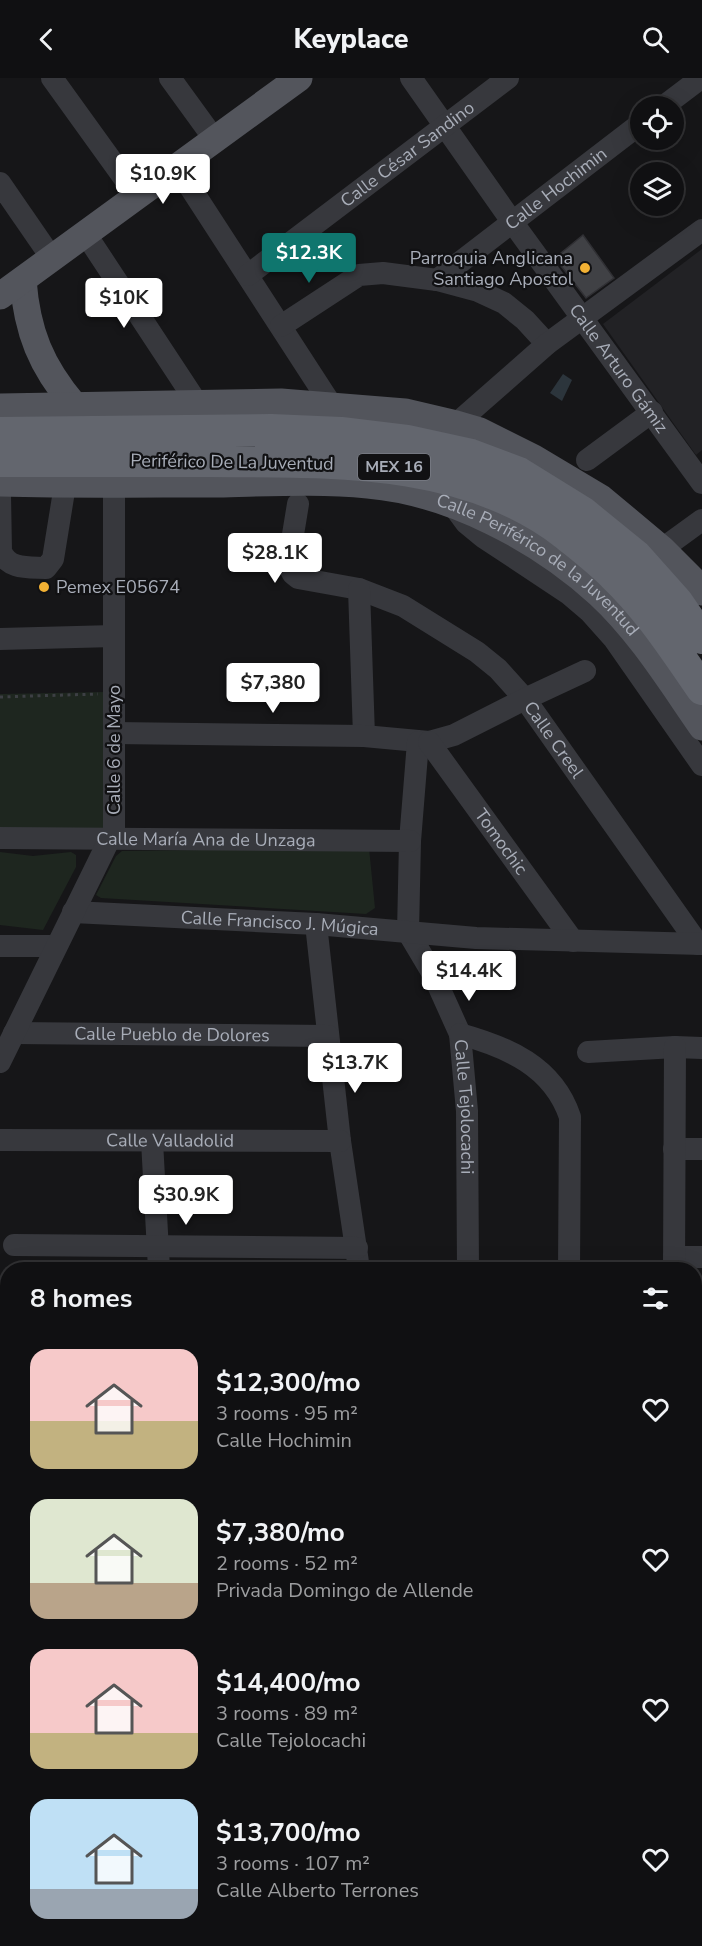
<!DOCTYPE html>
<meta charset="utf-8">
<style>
:root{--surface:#101012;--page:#19191b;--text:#f1f3f6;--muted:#9c9d9f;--line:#303032;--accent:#0f766e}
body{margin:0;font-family:"Nunito Sans",sans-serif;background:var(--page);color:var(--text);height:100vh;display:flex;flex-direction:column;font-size:22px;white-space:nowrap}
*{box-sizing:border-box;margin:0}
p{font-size:20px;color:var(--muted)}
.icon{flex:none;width:33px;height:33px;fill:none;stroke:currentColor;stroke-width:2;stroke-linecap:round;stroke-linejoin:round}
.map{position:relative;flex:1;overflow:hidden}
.sheet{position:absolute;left:0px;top:1184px;width:702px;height:686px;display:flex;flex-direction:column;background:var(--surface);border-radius:24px 24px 0 0;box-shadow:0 6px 24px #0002,0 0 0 2px var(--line)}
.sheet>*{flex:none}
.buttons{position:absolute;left:630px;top:18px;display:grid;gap:12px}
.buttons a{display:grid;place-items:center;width:54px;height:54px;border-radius:50%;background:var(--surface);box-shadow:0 6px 24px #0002,0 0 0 2px var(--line);font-size:30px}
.price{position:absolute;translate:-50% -51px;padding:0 14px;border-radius:6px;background:#fff;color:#222;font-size:20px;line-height:39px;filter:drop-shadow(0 2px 3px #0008)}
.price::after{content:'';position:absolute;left:50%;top:36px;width:18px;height:14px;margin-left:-9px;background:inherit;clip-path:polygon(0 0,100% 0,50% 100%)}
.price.selected{background:var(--accent);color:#fff}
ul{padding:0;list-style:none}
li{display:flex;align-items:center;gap:18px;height:150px;padding:0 30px}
li span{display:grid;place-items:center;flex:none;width:168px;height:120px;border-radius:18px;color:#555}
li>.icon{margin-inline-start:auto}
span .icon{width:72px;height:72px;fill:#fffc;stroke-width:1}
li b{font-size:26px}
h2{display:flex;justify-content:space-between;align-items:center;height:72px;padding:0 30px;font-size:26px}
header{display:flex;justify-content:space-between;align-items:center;height:78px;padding:0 30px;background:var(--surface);font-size:27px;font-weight:800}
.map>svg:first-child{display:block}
.built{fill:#222225}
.green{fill:#1e261f}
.water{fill:#2c353c}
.building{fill:#404145;stroke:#303034;stroke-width:1.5}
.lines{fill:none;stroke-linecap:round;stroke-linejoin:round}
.path{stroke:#3d3f44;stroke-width:3;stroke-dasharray:3 4.5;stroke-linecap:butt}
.minor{stroke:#37383d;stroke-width:22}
.major{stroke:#53555c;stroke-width:27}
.highway{stroke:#63666e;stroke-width:32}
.poi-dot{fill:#f2b134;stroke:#111113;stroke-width:2}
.labels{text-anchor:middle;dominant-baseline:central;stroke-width:4.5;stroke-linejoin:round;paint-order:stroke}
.shield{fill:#111113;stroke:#7b7e86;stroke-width:1.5}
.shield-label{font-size:16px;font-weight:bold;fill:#a8adb8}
.street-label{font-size:18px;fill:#a8adb8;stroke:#111113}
.poi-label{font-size:18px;fill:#a8adb8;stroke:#111113;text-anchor:end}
</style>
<header><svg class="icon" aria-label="back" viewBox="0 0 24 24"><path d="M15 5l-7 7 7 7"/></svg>Keyplace<svg class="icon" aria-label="search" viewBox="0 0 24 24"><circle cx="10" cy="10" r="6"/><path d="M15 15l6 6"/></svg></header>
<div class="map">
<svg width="702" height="1868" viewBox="0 0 702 1868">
<rect width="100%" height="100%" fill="#161618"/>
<!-- built -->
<path class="built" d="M702,171V372L696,377L603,246Z"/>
<!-- green -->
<path class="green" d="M103,614L104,750H0V616Z
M369,770L375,830L366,836L101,820L96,817L116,778L122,773Z
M0,774L33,778L71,774L76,777V789L43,852L0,847Z
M695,1334H702V1631L694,1626Z"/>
<!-- water -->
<path class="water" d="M563,296L572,302L562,323L550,315Z"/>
<!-- building -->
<path class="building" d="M583,157L614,200L586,220L555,180Z"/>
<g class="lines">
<!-- path -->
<path class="path" d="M0,619L98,616"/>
<!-- minor -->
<g class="minor">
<path d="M52,0L137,118"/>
<path d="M170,0L215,62"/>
<path id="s1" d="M411,0L513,145L702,405"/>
<path d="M664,28L701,0"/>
<path d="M177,89L332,328"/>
<path d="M0,105L51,179"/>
<path d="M85,155L197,325"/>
<path id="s2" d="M248,197L508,0"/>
<path id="s3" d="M437,202L640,46"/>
<path d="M281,248L359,197L383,195L437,202L478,213L504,225L525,242L547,266"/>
<path d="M456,346L547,266L702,152"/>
<path d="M587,382L652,334"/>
<path d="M0,417L1,473C8,492 29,489 46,490L53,481L65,407"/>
<path id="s4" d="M298,426L288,487L293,496L298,500L359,511L403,528L477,574L498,591L525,621L698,866"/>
<path d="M452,426L466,445L483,459L569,516L589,533L614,561L702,687"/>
<path d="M662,471L702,442"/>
<path d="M359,511L364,658"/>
<path d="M0,561L114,558"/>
<path d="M114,655L364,658L429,664L454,657L525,621L585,593"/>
<path id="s5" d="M418,664L410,763L408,854L433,896L460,956L467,1033L468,1191"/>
<path id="s6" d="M429,664L573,863"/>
<path id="s7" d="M0,760L410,763"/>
<path id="s8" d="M73,834L316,846L476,860L702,866"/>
<path d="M316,846L340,1063L359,1191"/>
<path d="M0,868H55"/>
<path id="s9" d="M14,955L328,958"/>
<path d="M460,956C507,969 553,988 570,1039L569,1191"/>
<path d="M588,974L675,969L702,970"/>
<path d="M0,984L114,752V407"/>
<path id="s10" d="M0,1062L340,1063"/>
<path d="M152,1063L159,1191"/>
<path d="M674,1071H702"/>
<path d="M14,1167L357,1170"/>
<path d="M674,1179H702"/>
<path d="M674,1191L675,969"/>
<path d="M0,1278H8"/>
<path d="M694,1284H702"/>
<path d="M0,1386H8"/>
<path d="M0,1500L8,1484"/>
<path d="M0,1596L8,1600"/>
<path d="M694,1649L702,1654"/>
<path d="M694,1706L702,1690"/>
<path d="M0,1728L8,1712"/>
<path d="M0,1824L8,1827"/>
<path d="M95,1862L112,1868"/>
<path d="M543,1862L557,1868"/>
<path d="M32,1868L34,1862"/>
<path d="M161,1868L164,1862"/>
<path d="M275,1868L278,1862"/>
<path d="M391,1868L394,1862"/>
<path d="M504,1868L507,1862"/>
<path d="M620,1868L623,1862"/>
</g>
<!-- major -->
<g class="major">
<path d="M23,202C27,254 41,288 74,327"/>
<path d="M0,218L299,0"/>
<path d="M0,329L281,324L405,334L456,346L480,353L534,380L601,420L662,471L694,503L702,514"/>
<path id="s11" d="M0,405C73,407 146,406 218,406C268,405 319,402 368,407C450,414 539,461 599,516C640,554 670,603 702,649"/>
</g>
<!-- highway -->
<path class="highway" d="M0,355L271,352L341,355L407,363L471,377L519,395L582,434L636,478L677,524L702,560
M0,383C69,383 139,383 208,383C329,384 464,378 565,456C581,469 598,482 613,497C648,530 675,572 702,611"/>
</g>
<!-- markers -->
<g class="poi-dot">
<circle cx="585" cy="190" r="6"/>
<circle cx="44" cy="509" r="6"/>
</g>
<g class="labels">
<!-- shield labels -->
<rect class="shield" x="358" y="376" width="72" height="26" rx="4.5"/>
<g class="shield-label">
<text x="394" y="389">MEX 16</text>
</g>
<!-- street labels -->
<g class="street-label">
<text stroke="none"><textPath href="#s2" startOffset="200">Calle César Sandino</textPath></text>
<text stroke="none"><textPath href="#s3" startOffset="150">Calle Hochimin</textPath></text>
<text stroke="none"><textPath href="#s1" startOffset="357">Calle Arturo Gámiz</textPath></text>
<text transform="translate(232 384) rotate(1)">Periférico De La Juventud</text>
<text stroke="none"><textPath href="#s11" startOffset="560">Calle Periférico de la Juventud</textPath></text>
<text stroke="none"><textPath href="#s4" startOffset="392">Calle Creel</textPath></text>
<text transform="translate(114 672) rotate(-90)">Calle 6 de Mayo</text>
<text stroke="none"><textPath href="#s7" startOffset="206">Calle María Ana de Unzaga</textPath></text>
<text stroke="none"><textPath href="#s6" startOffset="123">Tomochic</textPath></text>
<text stroke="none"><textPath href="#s8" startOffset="207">Calle Francisco J. Múgica</textPath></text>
<text stroke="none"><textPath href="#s9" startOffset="158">Calle Pueblo de Dolores</textPath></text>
<text stroke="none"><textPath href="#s5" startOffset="378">Calle Tejolocachi</textPath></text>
<text stroke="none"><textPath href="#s10" startOffset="170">Calle Valladolid</textPath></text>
</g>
<!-- poi labels -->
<g class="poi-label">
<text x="573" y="180">Parroquia Anglicana<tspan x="573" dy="21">Santiago Apostol</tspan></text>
<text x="56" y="509" text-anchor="start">Pemex E05674</text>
</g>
</g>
</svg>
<div class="buttons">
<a><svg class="icon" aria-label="locate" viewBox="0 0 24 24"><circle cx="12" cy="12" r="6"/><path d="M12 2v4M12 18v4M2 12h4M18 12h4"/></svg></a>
<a><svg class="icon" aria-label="layers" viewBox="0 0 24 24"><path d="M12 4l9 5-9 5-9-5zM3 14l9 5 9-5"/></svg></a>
</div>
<b class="price" style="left:163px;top:127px">$10.9K</b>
<b class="price selected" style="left:309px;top:206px">$12.3K</b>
<b class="price" style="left:124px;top:251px">$10K</b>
<b class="price" style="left:275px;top:506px">$28.1K</b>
<b class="price" style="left:273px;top:636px">$7,380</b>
<b class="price" style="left:469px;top:924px">$14.4K</b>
<b class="price" style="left:355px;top:1016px">$13.7K</b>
<b class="price" style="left:186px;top:1148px">$30.9K</b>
<section class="sheet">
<h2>8 homes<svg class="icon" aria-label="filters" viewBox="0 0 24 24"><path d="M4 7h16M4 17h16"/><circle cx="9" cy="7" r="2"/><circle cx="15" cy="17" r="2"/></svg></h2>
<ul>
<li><span style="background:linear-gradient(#f6c9c9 60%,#c2b280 0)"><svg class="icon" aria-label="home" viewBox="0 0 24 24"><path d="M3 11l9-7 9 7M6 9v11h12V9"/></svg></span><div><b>$12,300/mo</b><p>3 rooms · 95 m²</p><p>Calle Hochimin</p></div><svg class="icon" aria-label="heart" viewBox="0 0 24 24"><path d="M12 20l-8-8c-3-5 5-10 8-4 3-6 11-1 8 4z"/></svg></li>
<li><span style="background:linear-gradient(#dfe7d0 70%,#b9a48a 0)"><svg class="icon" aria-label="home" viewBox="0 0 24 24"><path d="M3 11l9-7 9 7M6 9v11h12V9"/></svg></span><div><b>$7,380/mo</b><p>2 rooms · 52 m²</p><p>Privada Domingo de Allende</p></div><svg class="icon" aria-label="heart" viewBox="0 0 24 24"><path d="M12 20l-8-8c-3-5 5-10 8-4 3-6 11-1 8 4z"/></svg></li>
<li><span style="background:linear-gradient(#f6c9c9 70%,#c2b280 0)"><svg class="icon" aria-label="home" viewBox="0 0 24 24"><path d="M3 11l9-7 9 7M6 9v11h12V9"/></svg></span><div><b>$14,400/mo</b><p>3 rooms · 89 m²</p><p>Calle Tejolocachi</p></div><svg class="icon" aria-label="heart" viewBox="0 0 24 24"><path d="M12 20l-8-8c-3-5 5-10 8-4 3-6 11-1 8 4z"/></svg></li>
<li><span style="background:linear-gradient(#bfe0f5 75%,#9aa5b1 0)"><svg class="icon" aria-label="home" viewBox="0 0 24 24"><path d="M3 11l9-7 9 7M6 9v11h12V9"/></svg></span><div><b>$13,700/mo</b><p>3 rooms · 107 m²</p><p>Calle Alberto Terrones</p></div><svg class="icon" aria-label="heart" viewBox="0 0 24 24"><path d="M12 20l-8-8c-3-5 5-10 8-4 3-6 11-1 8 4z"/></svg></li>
</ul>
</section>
</div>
